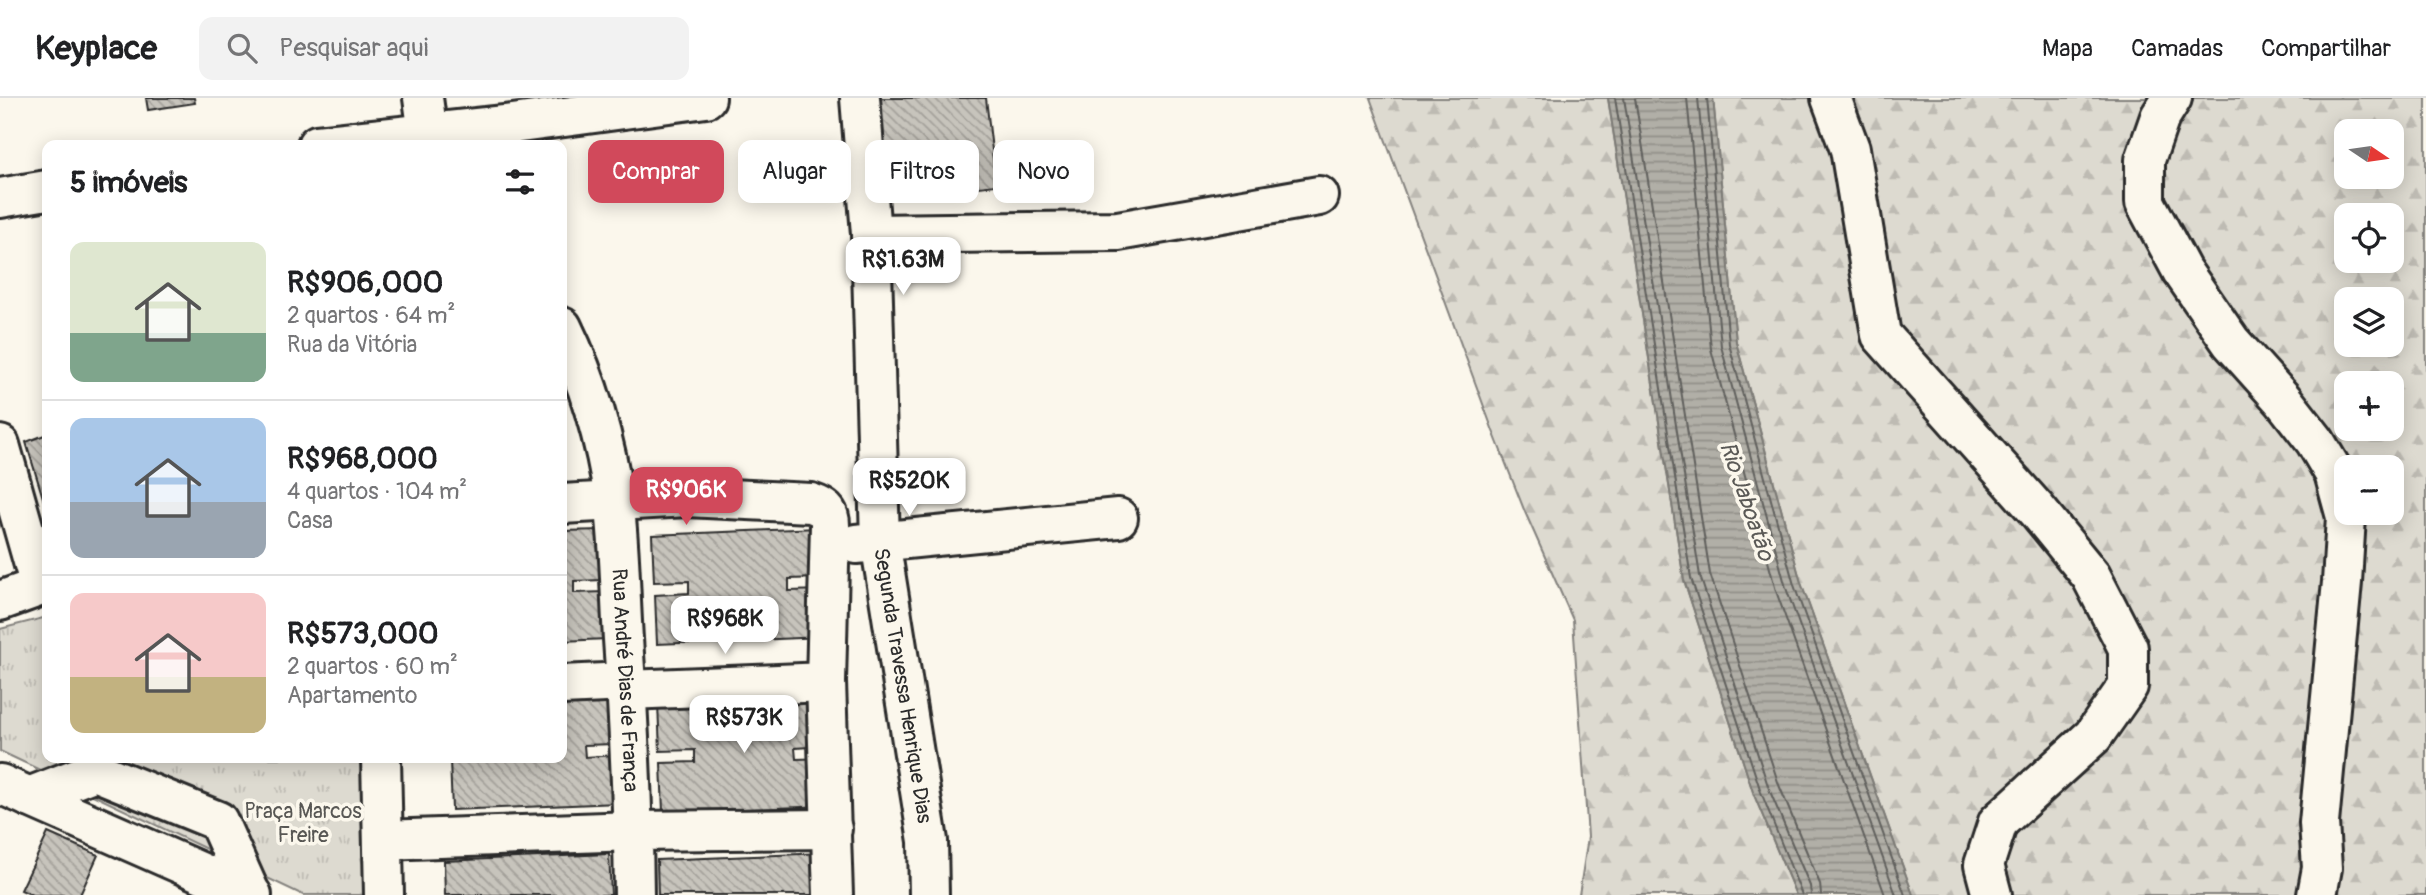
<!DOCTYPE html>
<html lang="pt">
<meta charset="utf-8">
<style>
:root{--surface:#fff;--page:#f2f2f2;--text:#202124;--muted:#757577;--line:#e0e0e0;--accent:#d1495b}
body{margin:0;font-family:Pangolin,sans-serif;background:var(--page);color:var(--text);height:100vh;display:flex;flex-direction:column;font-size:26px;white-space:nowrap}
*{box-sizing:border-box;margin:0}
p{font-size:23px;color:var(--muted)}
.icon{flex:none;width:38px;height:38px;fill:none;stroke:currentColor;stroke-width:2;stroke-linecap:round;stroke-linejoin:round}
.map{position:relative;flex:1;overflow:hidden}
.sheet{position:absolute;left:42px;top:42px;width:525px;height:623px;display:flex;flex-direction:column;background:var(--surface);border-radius:14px;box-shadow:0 4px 18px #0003}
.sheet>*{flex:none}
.top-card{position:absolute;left:588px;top:42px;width:665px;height:63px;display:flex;gap:14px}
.needle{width:46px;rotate:103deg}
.controls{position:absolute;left:2334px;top:21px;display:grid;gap:14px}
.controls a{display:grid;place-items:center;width:70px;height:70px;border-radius:14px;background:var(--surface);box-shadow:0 4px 18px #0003;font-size:35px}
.price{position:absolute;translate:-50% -60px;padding:0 16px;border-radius:14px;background:#fff;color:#222;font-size:23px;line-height:46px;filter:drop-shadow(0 2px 4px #0008)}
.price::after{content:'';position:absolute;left:50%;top:42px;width:21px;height:16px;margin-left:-10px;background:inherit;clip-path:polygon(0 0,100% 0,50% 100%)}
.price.selected{background:var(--accent);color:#fff}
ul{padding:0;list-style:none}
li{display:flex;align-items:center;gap:21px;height:175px;padding:0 28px}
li+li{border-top:2px solid var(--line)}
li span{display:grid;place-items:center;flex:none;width:196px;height:140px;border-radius:14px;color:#555}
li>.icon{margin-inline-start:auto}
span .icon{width:84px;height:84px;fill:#fffc;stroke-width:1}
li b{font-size:30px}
h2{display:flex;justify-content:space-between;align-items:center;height:84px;padding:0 28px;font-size:30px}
.pill{padding:0 24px;border-radius:14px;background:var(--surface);box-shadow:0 4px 18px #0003;font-size:24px;line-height:63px}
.pill.selected{background:var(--accent);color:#fff}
header{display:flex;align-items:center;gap:42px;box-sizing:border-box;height:98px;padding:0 35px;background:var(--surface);border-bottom:2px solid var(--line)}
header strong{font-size:33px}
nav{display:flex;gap:38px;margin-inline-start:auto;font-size:24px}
.search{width:490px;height:63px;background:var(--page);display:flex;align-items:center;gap:18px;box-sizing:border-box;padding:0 24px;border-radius:14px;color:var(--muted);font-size:26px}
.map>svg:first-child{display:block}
.forest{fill:url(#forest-firs);stroke:#84827e;stroke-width:2;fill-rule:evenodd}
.park{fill:url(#park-tufts);stroke:#84827e;stroke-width:2}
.water{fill:url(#water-rules);stroke:#7b7a75;stroke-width:2}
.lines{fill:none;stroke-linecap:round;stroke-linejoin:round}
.shore{stroke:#61605d;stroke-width:2}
.building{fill:url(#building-back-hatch);stroke:#2b2b2b;stroke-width:2}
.minor-casing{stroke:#2b2b2b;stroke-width:44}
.major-casing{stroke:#2b2b2b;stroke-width:44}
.minor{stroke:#fbf7ec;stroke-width:38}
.major{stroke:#fbf7ec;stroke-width:38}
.labels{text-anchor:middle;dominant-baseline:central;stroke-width:7;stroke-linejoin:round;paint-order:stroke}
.street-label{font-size:21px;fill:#2b2b2b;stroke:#fbf7ec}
.park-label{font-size:21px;fill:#585754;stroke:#fbf7ec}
.water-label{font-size:23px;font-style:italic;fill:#5a5956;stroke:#fbf7ec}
</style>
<header>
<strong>Keyplace</strong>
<div class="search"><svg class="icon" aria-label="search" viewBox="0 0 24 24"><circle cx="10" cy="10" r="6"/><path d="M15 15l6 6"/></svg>Pesquisar aqui</div>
<nav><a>Mapa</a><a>Camadas</a><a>Compartilhar</a></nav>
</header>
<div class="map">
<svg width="2426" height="797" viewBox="0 0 2426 797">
<defs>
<pattern id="forest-firs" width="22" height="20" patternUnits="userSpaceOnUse" patternTransform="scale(1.75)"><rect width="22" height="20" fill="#dddad0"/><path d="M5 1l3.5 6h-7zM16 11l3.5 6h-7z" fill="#bebbb3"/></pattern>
<pattern id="park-tufts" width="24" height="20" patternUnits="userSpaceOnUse" patternTransform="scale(1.75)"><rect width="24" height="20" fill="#dddad0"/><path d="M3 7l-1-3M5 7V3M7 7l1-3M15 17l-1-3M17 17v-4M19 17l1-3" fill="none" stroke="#bebbb3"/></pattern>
<pattern id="water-rules" width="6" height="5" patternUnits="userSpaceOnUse" patternTransform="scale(1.75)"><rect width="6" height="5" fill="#b1afa7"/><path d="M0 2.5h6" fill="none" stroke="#908f88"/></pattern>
<pattern id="building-back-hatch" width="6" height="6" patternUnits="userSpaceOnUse" patternTransform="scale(1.75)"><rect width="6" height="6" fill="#c7c4bc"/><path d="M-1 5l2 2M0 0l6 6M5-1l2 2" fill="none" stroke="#a29f99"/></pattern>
</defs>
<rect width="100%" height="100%" fill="#fbf7ec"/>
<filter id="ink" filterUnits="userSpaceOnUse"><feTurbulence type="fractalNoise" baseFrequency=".0143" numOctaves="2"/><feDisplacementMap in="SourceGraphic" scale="14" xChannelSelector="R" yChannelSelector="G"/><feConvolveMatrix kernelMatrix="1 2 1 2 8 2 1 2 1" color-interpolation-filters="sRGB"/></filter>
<g filter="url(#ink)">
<!-- forest -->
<path class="forest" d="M1370,0H1608L1684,482L1754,697L1796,797H1579L1588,739L1573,522L1525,414L1493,333Z
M1713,0H2426V797H1913L1801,485L1736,244ZM2347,33H2392V79H2347ZM2347,117H2392V163H2347ZM2347,201H2392V247H2347ZM2347,285H2392V331H2347ZM2347,369H2392V415H2347Z"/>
<!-- park -->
<path class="park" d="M47,519V660H360L370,744V797H303L0,653V531Z"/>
<!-- water -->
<path class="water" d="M1608,0H1713L1736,244L1801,485L1913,797H1796L1754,697L1684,482Z"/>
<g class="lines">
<!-- shore -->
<path class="shore" d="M1615,0L1691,480L1761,694L1802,797
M1624,0L1700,478L1769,691L1810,788L1811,797
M1635,0L1710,476L1779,687L1820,786L1821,797
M1687,0L1711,251L1776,493L1885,797
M1698,0L1721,248L1786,490L1896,797
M1707,0L1729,246L1794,487L1905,797"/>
</g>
<!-- building -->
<path class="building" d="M146,0H194L195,5L148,12Z
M876,0H986L996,87L947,93L943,59L931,60L935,96L888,101Z
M47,336V413L26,344Z
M817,430L819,480L789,481V493L821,492L823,539L657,546L655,497L689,495V483L654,484L652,437Z
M602,432L604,482L574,483V495L605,494L607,541L562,543V433Z
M613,595L614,646L584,647L585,659L616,657L618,705L452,712L450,662L562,660V597Z
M824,598L825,648L795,650L796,661L827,660L829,708L663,714L661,665L695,664V652L660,653L658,606Z
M48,735L98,757L80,797H32L21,792Z
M823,755L825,797H658L657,762Z
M609,756L611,797H445L444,763Z"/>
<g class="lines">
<defs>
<g id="minor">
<path d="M423,0L428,36"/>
<path id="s1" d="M860,0L871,136L880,443L928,743L929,797"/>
<path d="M1831,0L1850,51L1881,237L2037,412L2091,478L2128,550V588L2093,638L1998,724L1984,767L1992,797"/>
<path d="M2172,0L2160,19L2145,62V104L2182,173L2231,244L2283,302L2315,343L2334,375L2346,419L2342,484L2319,725L2322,770L2317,797"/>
<path d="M317,47L505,27L706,0"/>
<path d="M0,100L47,92"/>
<path d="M871,136L1118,133L1319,98"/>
<path id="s2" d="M562,229C588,282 606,344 614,402C620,448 620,495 623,541C629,626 633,712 634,797"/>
<path d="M0,347L40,488"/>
<path d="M562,406L687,399L811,405C823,409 830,413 830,427L826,584L833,797"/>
<path d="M856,446L1118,420"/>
<path d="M562,587L626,584"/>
<path d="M627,592L826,584"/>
<path d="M29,699L95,673L218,723L251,797"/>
<path d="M383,742L633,733L832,731"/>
</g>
<path id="major" d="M0,503L47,486
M381,660L384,797
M0,686L252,797"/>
</defs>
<!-- minor casing -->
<use href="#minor" class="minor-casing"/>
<!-- major casing -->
<use href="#major" class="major-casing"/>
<!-- minor -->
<use href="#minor" class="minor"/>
<!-- major -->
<use href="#major" class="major"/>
</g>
</g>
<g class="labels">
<!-- street labels -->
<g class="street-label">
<text stroke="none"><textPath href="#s2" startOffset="362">Rua André Dias de França</textPath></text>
<text stroke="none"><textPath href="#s1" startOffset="590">Segunda Travessa Henrique Dias</textPath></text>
</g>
<!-- park labels -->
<g class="park-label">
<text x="303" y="713">Praça Marcos<tspan x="303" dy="24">Freire</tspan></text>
</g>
<!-- water labels -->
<g class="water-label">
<text transform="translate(1747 403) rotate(71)">Rio Jaboatão</text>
</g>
</g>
</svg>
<div class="controls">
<a><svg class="needle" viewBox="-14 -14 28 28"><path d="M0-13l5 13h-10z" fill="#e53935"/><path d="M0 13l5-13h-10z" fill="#757577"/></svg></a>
<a><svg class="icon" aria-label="locate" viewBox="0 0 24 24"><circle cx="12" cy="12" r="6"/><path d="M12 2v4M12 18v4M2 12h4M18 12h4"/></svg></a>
<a><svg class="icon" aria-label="layers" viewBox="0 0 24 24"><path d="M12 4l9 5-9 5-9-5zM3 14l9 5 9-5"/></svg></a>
<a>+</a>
<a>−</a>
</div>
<b class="price" style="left:903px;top:199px">R$1.63M</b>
<b class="price" style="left:909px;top:420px">R$520K</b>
<b class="price selected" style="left:686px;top:429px">R$906K</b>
<b class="price" style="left:725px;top:558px">R$968K</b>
<b class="price" style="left:744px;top:657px">R$573K</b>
<div class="top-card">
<a class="pill selected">Comprar</a>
<a class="pill">Alugar</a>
<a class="pill">Filtros</a>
<a class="pill">Novo</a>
</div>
<section class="sheet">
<h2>5 imóveis<svg class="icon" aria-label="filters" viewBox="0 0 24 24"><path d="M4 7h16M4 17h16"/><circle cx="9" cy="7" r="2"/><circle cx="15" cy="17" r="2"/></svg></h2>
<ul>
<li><span style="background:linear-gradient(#dfe7d0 65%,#7fa58c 0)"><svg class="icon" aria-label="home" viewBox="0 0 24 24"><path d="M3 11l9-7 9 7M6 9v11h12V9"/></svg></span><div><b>R$906,000</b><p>2 quartos · 64 m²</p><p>Rua da Vitória</p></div></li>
<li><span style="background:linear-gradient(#a9c7e8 60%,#9aa5b1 0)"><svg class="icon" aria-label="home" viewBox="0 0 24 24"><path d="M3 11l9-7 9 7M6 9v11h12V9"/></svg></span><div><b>R$968,000</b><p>4 quartos · 104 m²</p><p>Casa</p></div></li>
<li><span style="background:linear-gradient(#f6c9c9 60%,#c2b280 0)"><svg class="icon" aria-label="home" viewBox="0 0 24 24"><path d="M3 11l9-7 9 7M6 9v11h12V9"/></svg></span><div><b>R$573,000</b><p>2 quartos · 60 m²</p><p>Apartamento</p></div></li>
</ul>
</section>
</div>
